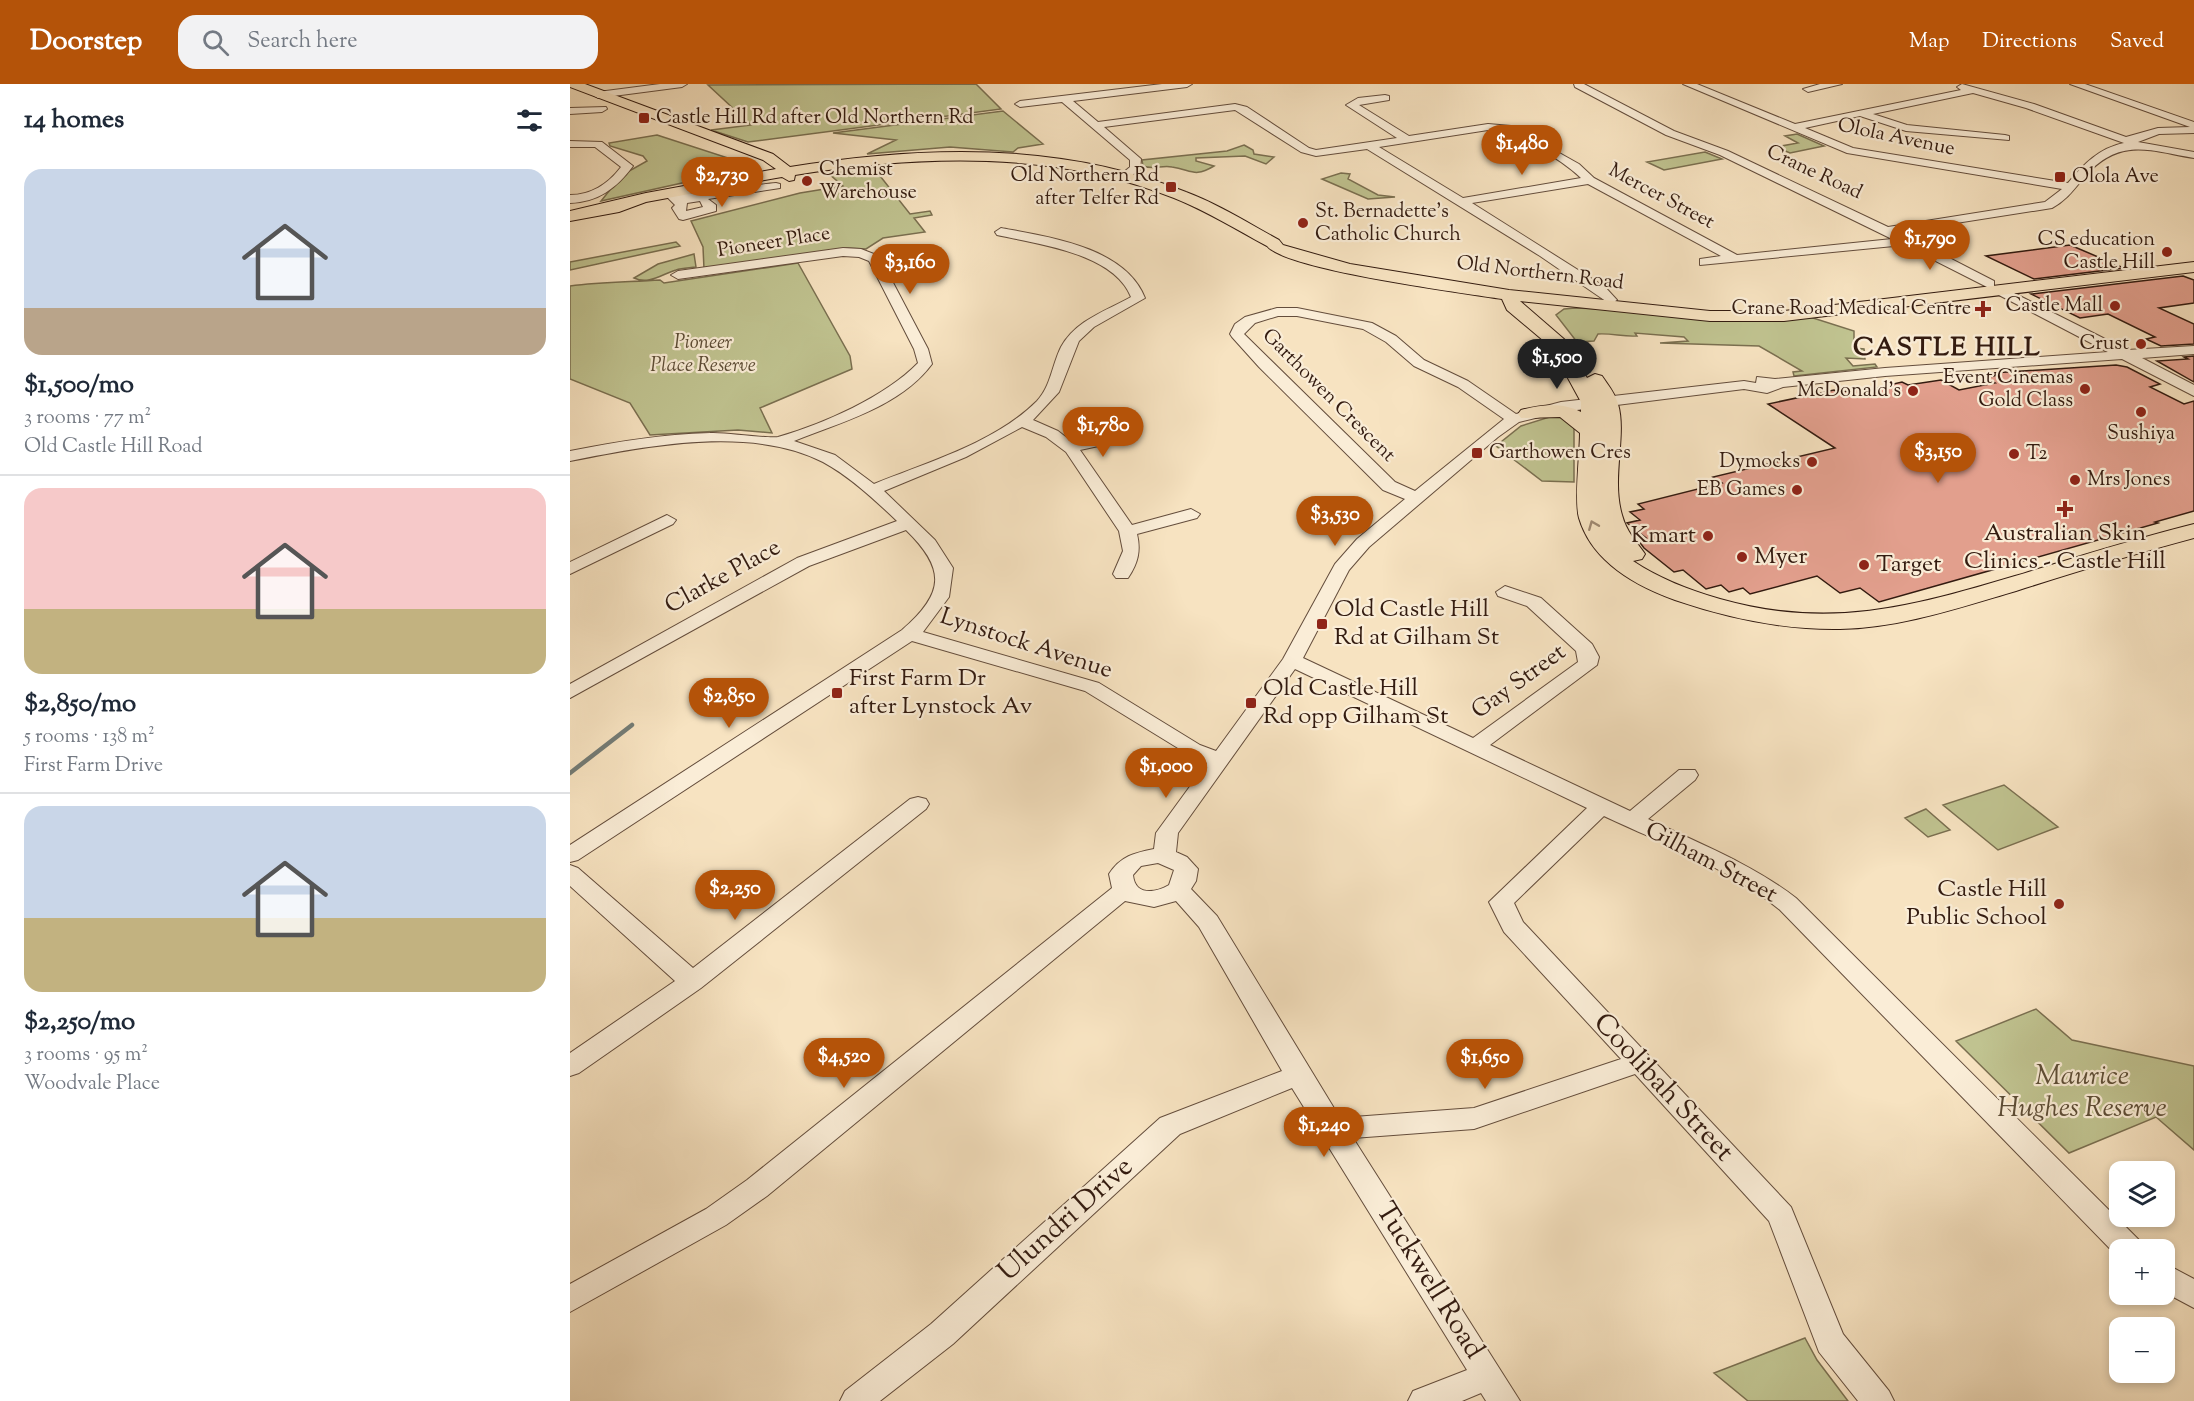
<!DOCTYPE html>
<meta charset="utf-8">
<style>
:root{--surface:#fff;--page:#f2f2f3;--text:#1f2937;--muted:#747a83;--line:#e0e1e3;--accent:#b45309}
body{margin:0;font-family:"Sorts Mill Goudy",serif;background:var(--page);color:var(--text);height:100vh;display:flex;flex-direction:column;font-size:22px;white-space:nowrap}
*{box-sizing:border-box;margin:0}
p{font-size:20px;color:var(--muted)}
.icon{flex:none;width:33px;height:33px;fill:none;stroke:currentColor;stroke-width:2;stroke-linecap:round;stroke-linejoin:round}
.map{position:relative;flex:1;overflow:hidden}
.side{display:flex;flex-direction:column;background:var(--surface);width:570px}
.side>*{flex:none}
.fabs{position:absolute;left:1539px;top:1077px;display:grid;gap:12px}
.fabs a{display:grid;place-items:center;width:66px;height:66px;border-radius:12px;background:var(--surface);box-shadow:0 3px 9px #0003;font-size:30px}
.price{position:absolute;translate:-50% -51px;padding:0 14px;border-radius:21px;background:var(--accent);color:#fff;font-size:20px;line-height:39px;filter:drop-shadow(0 2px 3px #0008)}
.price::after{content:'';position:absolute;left:50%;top:36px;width:18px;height:14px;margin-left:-9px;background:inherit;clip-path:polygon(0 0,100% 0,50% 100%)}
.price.active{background:#222;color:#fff}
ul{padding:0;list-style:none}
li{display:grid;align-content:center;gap:12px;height:318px;padding:0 24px}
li+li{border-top:2px solid var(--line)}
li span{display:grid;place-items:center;height:186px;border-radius:18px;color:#555}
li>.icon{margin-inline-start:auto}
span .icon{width:108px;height:108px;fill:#fffc;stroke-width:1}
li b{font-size:26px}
h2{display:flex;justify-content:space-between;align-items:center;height:72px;padding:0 24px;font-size:26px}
header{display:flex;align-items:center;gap:36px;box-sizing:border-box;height:84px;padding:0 30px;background:var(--accent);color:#fff}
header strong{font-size:28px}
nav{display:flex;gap:33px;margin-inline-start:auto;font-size:21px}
.search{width:420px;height:54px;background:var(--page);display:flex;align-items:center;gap:15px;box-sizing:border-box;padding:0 21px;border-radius:18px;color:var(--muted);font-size:22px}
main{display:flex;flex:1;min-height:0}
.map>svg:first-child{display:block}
.green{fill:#c0c390;stroke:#7a6f50;stroke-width:1.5}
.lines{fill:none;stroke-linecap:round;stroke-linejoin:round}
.stream{stroke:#747c76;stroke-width:4.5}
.building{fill:#e29f8d;stroke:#331b10;stroke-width:1.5}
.minor-casing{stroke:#644d3c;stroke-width:2}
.major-casing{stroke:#331b10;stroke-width:2}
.minor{fill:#faedd7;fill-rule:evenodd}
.major{fill:#f7e3c1;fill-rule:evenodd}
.oneway{stroke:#9f8971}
.poi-dot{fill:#8f2418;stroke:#faedd7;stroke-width:2}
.labels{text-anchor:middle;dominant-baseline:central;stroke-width:4.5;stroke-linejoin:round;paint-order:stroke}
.far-poi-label{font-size:20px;fill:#331b10;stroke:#faedd7;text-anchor:end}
.far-street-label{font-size:20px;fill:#331b10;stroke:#faedd7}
.far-park-label{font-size:20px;font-style:italic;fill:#5d4d36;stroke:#faedd7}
.poi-label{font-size:24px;fill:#331b10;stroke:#faedd7;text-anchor:start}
.street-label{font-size:24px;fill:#331b10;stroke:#faedd7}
.far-district-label{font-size:26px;font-weight:bold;letter-spacing:1.5px;fill:#331b10;stroke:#faedd7}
.near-park-label{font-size:28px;font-style:italic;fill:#5d4d36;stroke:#faedd7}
.near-street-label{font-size:28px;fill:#331b10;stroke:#faedd7}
</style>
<header>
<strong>Doorstep</strong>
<div class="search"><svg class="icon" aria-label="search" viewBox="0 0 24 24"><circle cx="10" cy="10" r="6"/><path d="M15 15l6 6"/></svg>Search here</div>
<nav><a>Map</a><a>Directions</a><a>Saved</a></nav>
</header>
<main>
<section class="side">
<h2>14 homes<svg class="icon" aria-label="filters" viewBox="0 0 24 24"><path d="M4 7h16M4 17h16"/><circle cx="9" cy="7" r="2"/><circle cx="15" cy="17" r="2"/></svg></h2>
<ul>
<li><span style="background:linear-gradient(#c9d6e8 75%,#b9a48a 0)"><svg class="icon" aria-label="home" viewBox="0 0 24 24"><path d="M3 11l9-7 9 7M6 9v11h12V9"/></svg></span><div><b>$1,500/mo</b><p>3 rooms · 77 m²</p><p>Old Castle Hill Road</p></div></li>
<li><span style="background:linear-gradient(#f6c9c9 65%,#c2b280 0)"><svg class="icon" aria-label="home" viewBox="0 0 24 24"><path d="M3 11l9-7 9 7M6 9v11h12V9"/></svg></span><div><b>$2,850/mo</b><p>5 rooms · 138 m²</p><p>First Farm Drive</p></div></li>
<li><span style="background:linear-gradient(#c9d6e8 60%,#c2b280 0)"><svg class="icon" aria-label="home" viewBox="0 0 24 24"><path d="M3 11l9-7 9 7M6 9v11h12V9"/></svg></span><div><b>$2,250/mo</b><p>3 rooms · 95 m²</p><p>Woodvale Place</p></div></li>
</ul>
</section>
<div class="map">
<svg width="1624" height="1317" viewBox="0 0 1624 1317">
<rect width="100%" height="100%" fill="#f7e3c1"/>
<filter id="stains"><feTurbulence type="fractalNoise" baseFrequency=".00333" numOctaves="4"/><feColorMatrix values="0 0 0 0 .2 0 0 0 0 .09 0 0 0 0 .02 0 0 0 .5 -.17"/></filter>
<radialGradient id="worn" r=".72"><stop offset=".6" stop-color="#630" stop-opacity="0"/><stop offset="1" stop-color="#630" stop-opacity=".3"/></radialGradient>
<!-- green -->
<path class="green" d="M406,0L431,25L178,58L141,46L181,41L138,1Z
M433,27L473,60L448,64L443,68L380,63L297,70L326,56L263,49Z
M1227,50L1254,62L1220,69L1206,63L1228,59L1215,52Z
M87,51L158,74V81L148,91L31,117L52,91L77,77L73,72L40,62L39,59Z
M674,61L683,66L684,70L704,73L696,80L675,72L626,74V77L644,82C624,94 622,86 602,83C592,81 583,86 573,82L572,76L657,67Z
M1135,68L1152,75L1094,86L1077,78Z
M303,83L340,130L360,127L362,131L344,134L355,148L313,154L296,165L277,164L134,185L133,163L121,137L230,109L273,102L259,90Z
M771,89L780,90L778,95L808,111L825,113L798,115L752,95Z
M106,158L110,162L0,186V178Z
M124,170L126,183C119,184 112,184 106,186C92,190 79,201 64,194L88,180Z
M228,179L280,272L282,285L190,324L202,349L168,346L80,351L60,319L0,295V202C30,198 60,198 90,196L94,199Z
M1005,224L1240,233L1284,247V264L1294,265L1295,275L1276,274L1283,282L1305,280L1307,283L1224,292L1223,288L1232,287L1189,262L1090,259L1118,257L1114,253L1065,249L1067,252C1053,253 1042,249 1028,250L1024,257L1007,258L986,231L994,225Z
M986,331L1004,340V398L972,397L926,362L951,342Z
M1434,701L1488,743L1428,766L1373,721Z
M1356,725L1380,746L1358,753L1335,734Z
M1466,925L1502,956L1624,982V1066L1586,1033L1499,1069L1386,957Z
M1235,1254L1247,1276L1278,1317H1178L1144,1289Z"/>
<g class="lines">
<!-- stream -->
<path class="stream" d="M0,689L62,641"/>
</g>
<!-- building -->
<path class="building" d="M1500,161L1554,184L1464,195L1416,172Z
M1613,192L1624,196V219L1589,224L1624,240V260L1591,262L1576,255L1585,253L1538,230L1510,234L1461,210Z
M1624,272V298L1587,277L1618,275L1614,273Z
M1546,281L1557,283L1590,300L1580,303L1614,320L1624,317V427L1585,438L1588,439L1309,518L1290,504L1270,509L1247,492L1180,510L1173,504L1159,508L1151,501L1136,505L1113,486L1104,488L1074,464L1068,456L1076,454L1057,439L1070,436L1060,428L1074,425L1068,420L1152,399L1143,393L1265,364L1198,320L1264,306L1269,309L1290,304L1294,307L1332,298L1338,301L1371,296L1389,306L1425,299L1416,294L1427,291L1422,289Z"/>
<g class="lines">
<defs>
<path id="minor" d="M90,0H117L112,3L28,14L23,11L28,8Z
M592,0H622L617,3L503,17L528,38L665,20L677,23L739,64L746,66L827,54L776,21L788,14L815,11L819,12V16L789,21L839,52L918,40L941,42L1009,80L1024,94L1167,171L1322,155L1150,71L1096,51L1005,3L1004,0H1014L1104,47L1158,67L1318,143L1475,118L1492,105L1277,69L1113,0H1127L1225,40L1391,6L1387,3L1392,0L1464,20L1556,53L1588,44L1620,43L1500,0H1515L1624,38V49L1589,50L1568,58L1624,68V74C1580,67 1551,53 1516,91C1505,104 1497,116 1482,124L1329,148L1424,197V203L1419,204L1334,161L1130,181V175L1151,172L1018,100L902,119L1035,203L1047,216L1040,220L970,172L797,65L746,72L731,68L665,26L534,43L571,75L570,86L554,96L548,93L560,83V76L492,18L450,23L445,20L450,17ZM1403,9L1456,24L1554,59C1529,64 1513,81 1498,99L1283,64L1235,44L1290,32L1336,47L1439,56V52L1435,51L1337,41L1303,30ZM918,46C946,48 991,75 1011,94L893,114L809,63Z
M1250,0H1272L1238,8L1233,5Z
M36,23L37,25L32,28L0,30V24Z
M0,57L32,58L63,82C47,104 28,118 0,119V111C21,111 38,100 51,83L25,63H0Z
M206,99L210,100V104L138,115L146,121V127L113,136L109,135L102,124L105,121L97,113L107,108C129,114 179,101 206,99ZM130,117L133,123L116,127L117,119Z
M431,144C479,153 555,163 575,214L524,243L509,257L489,308L463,336L488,347L502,358L560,346L566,348L568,351L566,354L510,366L562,441L621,425L630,430L627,434L567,450C571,467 568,479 558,494H546L543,490L553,467L549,447L496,368L476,353L452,343L396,373L314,407L365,456L383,484L379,513L353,548L529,599L630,661L646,667L713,575L765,480L787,455L835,415L813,406L689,283L662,253L660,250L665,240L675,233L707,224H727L802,239L826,252L854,276L898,297L946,330L991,318L1174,297L1186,299L1187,293L1205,295L1315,284L1538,268L1425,209V203L1430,202L1557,266L1624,262V270L1572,274L1624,301V312L1552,275L1315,292L1213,303L1197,309L1174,305L991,328L949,338L928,353L799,463L779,486L733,574L903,654L1008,578L1006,567L957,522L928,512L926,508L935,502L971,514L1022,560L1029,573L1027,581L920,661L1060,727L1109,686H1125L1128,691L1125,696L1078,735C1128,759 1182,780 1226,814L1570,1157L1575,1166H1550V1175L1210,826C1159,784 1093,760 1034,732L944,819L953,838L1221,1123L1273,1250L1319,1307L1324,1317H1288L1249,1268L1199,1137L1065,990L904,1045L783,1054L950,1317H916L911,1309L892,1317H838L843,1307L897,1286L722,1004L610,1050L383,1260L310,1317H270L275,1307L361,1240L590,1034L712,987L629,843L606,817L584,823L555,817L197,1112L156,1141L0,1228V1200L136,1125L177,1096L542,804L539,790C551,772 564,769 584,765L586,749L637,679L616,669L515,607L342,557L8,776L0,778V761L332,546C375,509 376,485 336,446L239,482L0,614V600L227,474L327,437C305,416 279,392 253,378C181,341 76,362 0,377V367C46,358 93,350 140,349C155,348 198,355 208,353C253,340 315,313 348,279L344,265L299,177L289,173L273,172L108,195L101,191L108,187L273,164L291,165L309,172L358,265L362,280C330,323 271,338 224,357L265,371L304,400C358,378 425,359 467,317C481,302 482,281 491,263C506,236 536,227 561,213C544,169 467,160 427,151L425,148ZM708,232H727L793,245L816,258L844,282L888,303L934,335L845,407L825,398L674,250L685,239ZM725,585L1017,724L919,818L934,848L1051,975L904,1024L770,1034L647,832L621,805L626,797L628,785L617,773L606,768L608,749ZM588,779L604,786L599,801C585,809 565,812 563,791L571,782Z
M97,431L106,436L103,440L0,490V478Z
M348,713L356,715L359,720L356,725L131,904L9,989L0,992V969L105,897L0,802V781L8,784L123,884L340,715Z
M1594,1179L1624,1195V1224L1594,1208Z"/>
<path id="major" d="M0,0H15L203,70L220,83C351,62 490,57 616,108C648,120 678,139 709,156L713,161L780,180L939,206L1140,227H1214L1624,178V188L1214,237H1140L950,217L995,256L1017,294L1025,290L1032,292C1038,301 1045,309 1048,320C1057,351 1041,394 1052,431C1056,447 1066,457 1075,470L1072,475L1063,477C1090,495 1119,506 1150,515C1259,546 1341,523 1445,492C1504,474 1564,455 1624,440V454C1564,470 1505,488 1446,507C1388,524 1330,544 1270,545C1213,546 1158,534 1105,516C1066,502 1022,478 1009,434C1004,417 1010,369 1010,349L990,333L951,334L948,330L951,326C971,321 992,318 1011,328V318L981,263L937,226L932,215C894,209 716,186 697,162C667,146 637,127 604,114C484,66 350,71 225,91L224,96L219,97L212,93L206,94L76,118L49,128L0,137V127L76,109L206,85L193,76L0,3Z"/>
</defs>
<!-- minor casing -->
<use href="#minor" class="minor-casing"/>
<!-- major casing -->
<use href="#major" class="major-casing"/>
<!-- minor -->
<use href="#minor" class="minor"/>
<!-- major -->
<use href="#major" class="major"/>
</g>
<!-- one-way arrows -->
<defs><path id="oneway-chevron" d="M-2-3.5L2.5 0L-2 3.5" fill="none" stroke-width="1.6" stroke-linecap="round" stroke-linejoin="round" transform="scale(1.5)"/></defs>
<use class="oneway" href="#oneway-chevron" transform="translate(1023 441) rotate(-112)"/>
<!-- markers -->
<g class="poi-dot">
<rect x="68" y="28" width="12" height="12" rx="3"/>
<rect x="1484" y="87" width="12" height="12" rx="3"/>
<circle cx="237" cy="97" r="6"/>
<rect x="595" y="97" width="12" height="12" rx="3"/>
<circle cx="733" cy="139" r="6"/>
<circle cx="1597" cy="168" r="6"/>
<circle cx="1545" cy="222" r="6"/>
<path d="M1410 216h6v6h6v6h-6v6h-6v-6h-6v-6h6z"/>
<circle cx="1571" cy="260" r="6"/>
<circle cx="1515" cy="305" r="6"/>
<circle cx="1343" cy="307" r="6"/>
<circle cx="1571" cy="328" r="6"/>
<rect x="901" y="363" width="12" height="12" rx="3"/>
<circle cx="1444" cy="370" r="6"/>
<circle cx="1242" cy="378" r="6"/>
<circle cx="1505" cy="396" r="6"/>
<circle cx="1227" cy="406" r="6"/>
<path d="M1492 416h6v6h6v6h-6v6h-6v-6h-6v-6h6z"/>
<circle cx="1138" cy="452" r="6"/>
<circle cx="1172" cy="473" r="6"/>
<circle cx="1294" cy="481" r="6"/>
<rect x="746" y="534" width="12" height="12" rx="3"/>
<rect x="261" y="603" width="12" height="12" rx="3"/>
<rect x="675" y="613" width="12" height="12" rx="3"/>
<circle cx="1489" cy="820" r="6"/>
</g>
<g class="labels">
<!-- far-poi labels -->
<g class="far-poi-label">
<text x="86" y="34" text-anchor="start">Castle Hill Rd after Old Northern Rd</text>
<text x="249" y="86" text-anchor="start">Chemist<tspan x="249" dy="23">Warehouse</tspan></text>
<text x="589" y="92">Old Northern Rd<tspan x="589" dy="23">after Telfer Rd</tspan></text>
<text x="1502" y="93" text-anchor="start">Olola Ave</text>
<text x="745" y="128" text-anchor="start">St. Bernadette's<tspan x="745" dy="23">Catholic Church</tspan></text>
<text x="1585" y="156">CS education<tspan x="1585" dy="23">Castle Hill</tspan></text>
<text x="1533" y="222">Castle Mall</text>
<text x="1401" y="225">Crane Road Medical Centre</text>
<text x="1559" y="260">Crust</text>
<text x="1503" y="294">Event Cinemas<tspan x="1503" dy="23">Gold Class</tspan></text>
<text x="1331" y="307">McDonald's</text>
<text x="1571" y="350" text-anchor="middle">Sushiya</text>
<text x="919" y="369" text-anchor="start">Garthowen Cres</text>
<text x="1456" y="370" text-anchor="start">T2</text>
<text x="1230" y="378">Dymocks</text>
<text x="1517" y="396" text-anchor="start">Mrs Jones</text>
<text x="1215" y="406">EB Games</text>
</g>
<!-- far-street labels -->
<g class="far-street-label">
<text transform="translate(1326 54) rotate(12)">Olola Avenue</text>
<text transform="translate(1244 89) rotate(25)">Crane Road</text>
<text transform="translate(1091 113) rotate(28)">Mercer Street</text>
<text transform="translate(204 159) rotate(-9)">Pioneer Place</text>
<text transform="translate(970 190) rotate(7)">Old Northern Road</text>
<text transform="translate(758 312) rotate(45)">Garthowen Crescent</text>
</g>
<!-- far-park labels -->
<g class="far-park-label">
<text x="133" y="259">Pioneer<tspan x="133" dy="23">Place Reserve</tspan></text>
</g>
<!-- poi labels -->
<g class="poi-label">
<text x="1495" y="450" text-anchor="middle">Australian Skin<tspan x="1495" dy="28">Clinics - Castle Hill</tspan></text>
<text x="1126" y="452" text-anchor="end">Kmart</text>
<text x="1184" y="473">Myer</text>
<text x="1306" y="481">Target</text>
<text x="764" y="526">Old Castle Hill<tspan x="764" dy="28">Rd at Gilham St</tspan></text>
<text x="279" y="595">First Farm Dr<tspan x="279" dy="28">after Lynstock Av</tspan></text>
<text x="693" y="605">Old Castle Hill<tspan x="693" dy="28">Rd opp Gilham St</tspan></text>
<text x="1477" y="806" text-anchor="end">Castle Hill<tspan x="1477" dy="28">Public School</tspan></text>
</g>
<!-- street labels -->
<g class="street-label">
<text transform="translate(153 493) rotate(-29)">Clarke Place</text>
<text transform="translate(456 560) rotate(18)">Lynstock Avenue</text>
<text transform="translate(949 598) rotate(-36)">Gay Street</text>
<text transform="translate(1141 779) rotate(28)">Gilham Street</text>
</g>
<!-- far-district labels -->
<g class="far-district-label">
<text x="1377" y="264">CASTLE HILL</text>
</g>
<!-- near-park labels -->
<g class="near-park-label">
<text x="1512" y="993">Maurice<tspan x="1512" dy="32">Hughes Reserve</tspan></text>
</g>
<!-- near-street labels -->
<g class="near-street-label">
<text transform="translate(1093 1004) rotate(47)">Coolibah Street</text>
<text transform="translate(496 1136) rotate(-42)">Ulundri Drive</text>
<text transform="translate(859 1197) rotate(58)">Tuckwell Road</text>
</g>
</g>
<rect width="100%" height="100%" filter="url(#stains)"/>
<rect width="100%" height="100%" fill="url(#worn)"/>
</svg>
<div class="fabs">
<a><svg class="icon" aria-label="layers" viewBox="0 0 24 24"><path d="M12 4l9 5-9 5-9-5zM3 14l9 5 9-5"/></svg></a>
<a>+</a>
<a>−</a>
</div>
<b class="price" style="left:952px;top:92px">$1,480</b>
<b class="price" style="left:152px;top:124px">$2,730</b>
<b class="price" style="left:1360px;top:187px">$1,790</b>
<b class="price" style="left:340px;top:211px">$3,160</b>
<b class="price active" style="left:987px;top:306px">$1,500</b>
<b class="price" style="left:533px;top:374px">$1,780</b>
<b class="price" style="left:1368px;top:400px">$3,150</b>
<b class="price" style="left:765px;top:463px">$3,530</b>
<b class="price" style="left:159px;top:645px">$2,850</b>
<b class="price" style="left:596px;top:715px">$1,000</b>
<b class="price" style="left:165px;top:837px">$2,250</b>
<b class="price" style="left:274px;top:1005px">$4,520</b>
<b class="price" style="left:915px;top:1006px">$1,650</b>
<b class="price" style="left:754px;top:1074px">$1,240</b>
</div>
</main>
